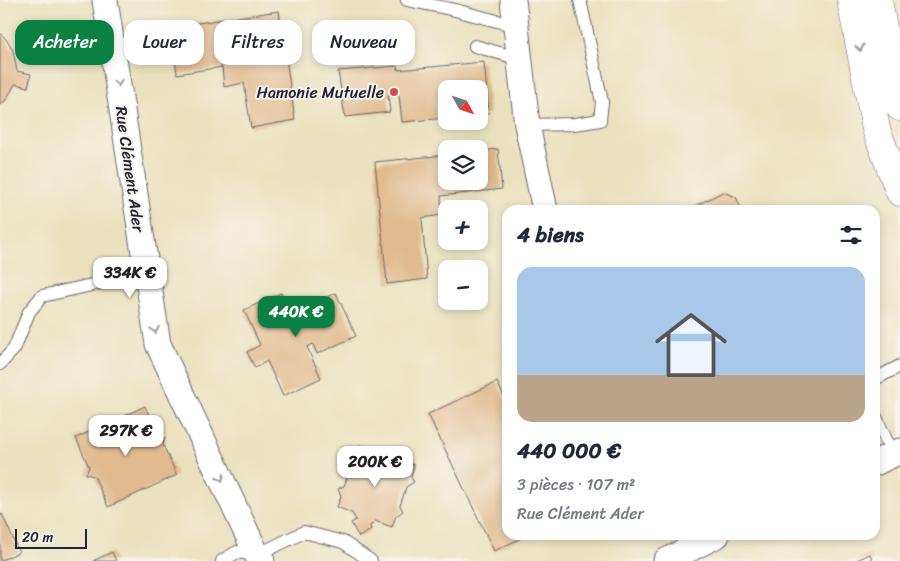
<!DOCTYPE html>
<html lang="fr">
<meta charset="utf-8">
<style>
:root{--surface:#fff;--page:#f6f6f7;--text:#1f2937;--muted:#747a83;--line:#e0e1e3;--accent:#0b8043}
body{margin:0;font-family:Sriracha,sans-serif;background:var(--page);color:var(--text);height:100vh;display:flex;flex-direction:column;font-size:19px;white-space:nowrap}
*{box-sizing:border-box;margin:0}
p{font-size:16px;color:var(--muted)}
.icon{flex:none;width:28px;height:28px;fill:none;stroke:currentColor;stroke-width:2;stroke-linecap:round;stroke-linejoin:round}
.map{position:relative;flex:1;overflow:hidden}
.details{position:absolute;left:502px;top:205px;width:378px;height:335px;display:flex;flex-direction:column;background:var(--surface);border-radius:15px;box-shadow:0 2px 8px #0003}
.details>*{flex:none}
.banner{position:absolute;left:15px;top:20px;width:412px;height:45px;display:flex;gap:10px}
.needle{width:32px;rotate:130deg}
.controls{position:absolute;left:438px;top:80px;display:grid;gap:10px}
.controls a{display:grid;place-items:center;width:50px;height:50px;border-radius:10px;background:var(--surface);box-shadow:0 2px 8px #0003;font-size:25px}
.scale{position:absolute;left:15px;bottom:12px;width:72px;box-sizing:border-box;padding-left:5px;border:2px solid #22223b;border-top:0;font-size:14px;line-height:18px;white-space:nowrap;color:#22223b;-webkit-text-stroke:4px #f7f3e8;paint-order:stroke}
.price{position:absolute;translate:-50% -42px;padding:0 11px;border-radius:10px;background:#fff;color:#222;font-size:16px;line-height:32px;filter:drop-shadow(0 1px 2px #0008)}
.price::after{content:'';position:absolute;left:50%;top:30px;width:15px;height:11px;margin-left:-8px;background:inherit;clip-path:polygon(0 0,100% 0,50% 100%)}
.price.active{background:var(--accent);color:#fff}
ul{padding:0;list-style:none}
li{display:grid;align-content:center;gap:10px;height:265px;padding:0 15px}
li+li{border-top:1px solid var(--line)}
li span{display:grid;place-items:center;height:155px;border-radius:15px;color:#555}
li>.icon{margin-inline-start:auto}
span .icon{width:90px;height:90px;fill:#fffc;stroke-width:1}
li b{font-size:21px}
h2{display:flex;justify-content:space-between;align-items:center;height:60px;padding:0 15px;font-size:21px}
.tag{padding:0 18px;border-radius:15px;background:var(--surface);box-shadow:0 2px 8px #0003;font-size:18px;line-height:45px}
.tag.active{background:var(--accent);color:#fff}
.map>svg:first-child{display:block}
.building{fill:#e1ba8e}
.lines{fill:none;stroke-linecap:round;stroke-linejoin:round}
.service-casing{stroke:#686569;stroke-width:14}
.minor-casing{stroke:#686569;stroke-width:27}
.primary-casing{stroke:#686569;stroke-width:29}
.service{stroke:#fff;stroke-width:12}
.minor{stroke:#fff;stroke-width:25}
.primary{stroke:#fff;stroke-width:28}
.oneway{stroke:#9c9ca7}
.poi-dot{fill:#d1495b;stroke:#f7f3e8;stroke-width:2}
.labels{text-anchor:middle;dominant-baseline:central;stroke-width:4;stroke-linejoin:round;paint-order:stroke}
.poi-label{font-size:16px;fill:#22223b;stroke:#f7f3e8;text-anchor:end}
.street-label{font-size:16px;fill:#22223b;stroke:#f7f3e8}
</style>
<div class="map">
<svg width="900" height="561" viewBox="0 0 900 561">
<rect width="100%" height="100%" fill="#f7f3e8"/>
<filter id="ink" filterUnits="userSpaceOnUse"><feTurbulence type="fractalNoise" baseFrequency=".02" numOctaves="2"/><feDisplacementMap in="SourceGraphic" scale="10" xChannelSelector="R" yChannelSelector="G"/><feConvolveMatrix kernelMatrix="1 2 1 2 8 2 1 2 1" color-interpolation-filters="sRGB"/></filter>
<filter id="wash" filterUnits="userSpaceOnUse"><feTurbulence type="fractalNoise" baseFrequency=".0096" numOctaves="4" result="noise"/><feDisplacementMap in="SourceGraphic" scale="20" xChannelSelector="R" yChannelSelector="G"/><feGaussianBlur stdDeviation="1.12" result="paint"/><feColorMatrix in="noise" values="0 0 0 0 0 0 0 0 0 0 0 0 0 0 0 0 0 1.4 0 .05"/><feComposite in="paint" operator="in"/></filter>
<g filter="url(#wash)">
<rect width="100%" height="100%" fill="#eae1be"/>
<g id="blocks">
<!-- building -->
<path class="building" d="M279,11L295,120L251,128L244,83L224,87L222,67L177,74L171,27Z
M0,33L6,39L13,51L17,71L31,74L28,87L15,84L6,100L0,105Z
M484,62L489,113L479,114V89H446V118L402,122L399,95L388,96L390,112L345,117L338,71L397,66L398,70Z
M498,149L502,189L441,196L442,215L422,218L427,279L387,284L375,162L446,155V181H479V151Z
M723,192L736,197L742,210H687Z
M281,293L297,325L303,323L297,310L336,293L356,336L317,354L313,344L307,347L321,378L283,396L267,361L255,368L247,352L260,345L244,310Z
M497,382L508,405V535H528L494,551L428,414Z
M145,406L158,436L165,438L163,445L177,475L108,507L94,476L86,474L89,467L76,438Z
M359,445L373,450L379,447L381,453L390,456L395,452L399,460L414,465L411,477L414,482L406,487L400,506L403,511L396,516L392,527L375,521L370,526L371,530L359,537L351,523L356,520L352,513L337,507L341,496L338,489L344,486L353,463L348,458L355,456Z
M2,514L19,552L0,561V515Z
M112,552L116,561H93Z
M870,554L873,561H855Z"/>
</g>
</g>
<g filter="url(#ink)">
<use href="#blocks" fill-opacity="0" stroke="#686569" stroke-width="1"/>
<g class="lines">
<defs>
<path id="service" d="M407,0L455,10L516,26
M475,46L520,59
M527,125L575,124L600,120L602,102L580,0
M0,364L14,349L29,312L42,296L146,273
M875,379L900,366
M875,415L893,455
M222,561L237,552L257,555L304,532L343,542L371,561"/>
<path id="minor" d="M105,0L158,344L257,555L262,561
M513,0L527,125L545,210
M875,463L900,451
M666,561L717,535"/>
<path id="primary" d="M851,0L876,129L900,192
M878,0L894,88L900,107"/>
</defs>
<!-- service casing -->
<use href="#service" class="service-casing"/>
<!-- minor casing -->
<use href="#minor" class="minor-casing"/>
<!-- primary casing -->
<use href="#primary" class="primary-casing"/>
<!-- service -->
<use href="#service" class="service"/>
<!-- minor -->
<use href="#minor" class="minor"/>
<!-- primary -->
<use href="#primary" class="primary"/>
</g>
<!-- one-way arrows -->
<defs><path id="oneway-chevron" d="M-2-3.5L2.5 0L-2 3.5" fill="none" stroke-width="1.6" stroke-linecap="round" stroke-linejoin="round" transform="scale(1.25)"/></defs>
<g class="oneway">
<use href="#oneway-chevron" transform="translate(860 48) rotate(79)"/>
<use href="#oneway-chevron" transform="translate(118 83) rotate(81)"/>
<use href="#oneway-chevron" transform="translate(155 330) rotate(80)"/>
<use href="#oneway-chevron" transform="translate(221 478) rotate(65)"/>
</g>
</g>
<!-- markers -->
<circle class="poi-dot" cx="394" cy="92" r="5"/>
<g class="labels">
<!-- poi labels -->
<g class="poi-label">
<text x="384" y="92">Hamonie Mutuelle</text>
</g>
<!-- street labels -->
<g class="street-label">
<text transform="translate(130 169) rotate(82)">Rue Clément Ader</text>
</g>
</g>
</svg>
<div class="controls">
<a><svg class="needle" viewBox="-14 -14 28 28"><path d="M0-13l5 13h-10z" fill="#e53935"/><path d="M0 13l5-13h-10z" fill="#747a83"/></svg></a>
<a><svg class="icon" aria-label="layers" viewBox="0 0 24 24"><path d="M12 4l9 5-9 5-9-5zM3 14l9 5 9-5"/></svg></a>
<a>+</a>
<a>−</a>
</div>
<div class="scale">20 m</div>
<b class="price" style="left:130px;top:299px">334K €</b>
<b class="price active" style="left:296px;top:338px">440K €</b>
<b class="price" style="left:126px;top:457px">297K €</b>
<b class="price" style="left:375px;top:488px">200K €</b>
<div class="banner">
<a class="tag active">Acheter</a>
<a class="tag">Louer</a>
<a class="tag">Filtres</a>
<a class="tag">Nouveau</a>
</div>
<section class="details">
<h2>4 biens<svg class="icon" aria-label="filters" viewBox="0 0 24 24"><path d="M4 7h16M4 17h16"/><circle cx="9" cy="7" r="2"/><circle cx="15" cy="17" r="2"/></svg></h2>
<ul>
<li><span style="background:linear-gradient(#a9c7e8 70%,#b9a48a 0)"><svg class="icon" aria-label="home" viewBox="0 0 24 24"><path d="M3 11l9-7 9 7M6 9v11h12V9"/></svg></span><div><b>440 000 €</b><p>3 pièces · 107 m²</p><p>Rue Clément Ader</p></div></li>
</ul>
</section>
</div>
